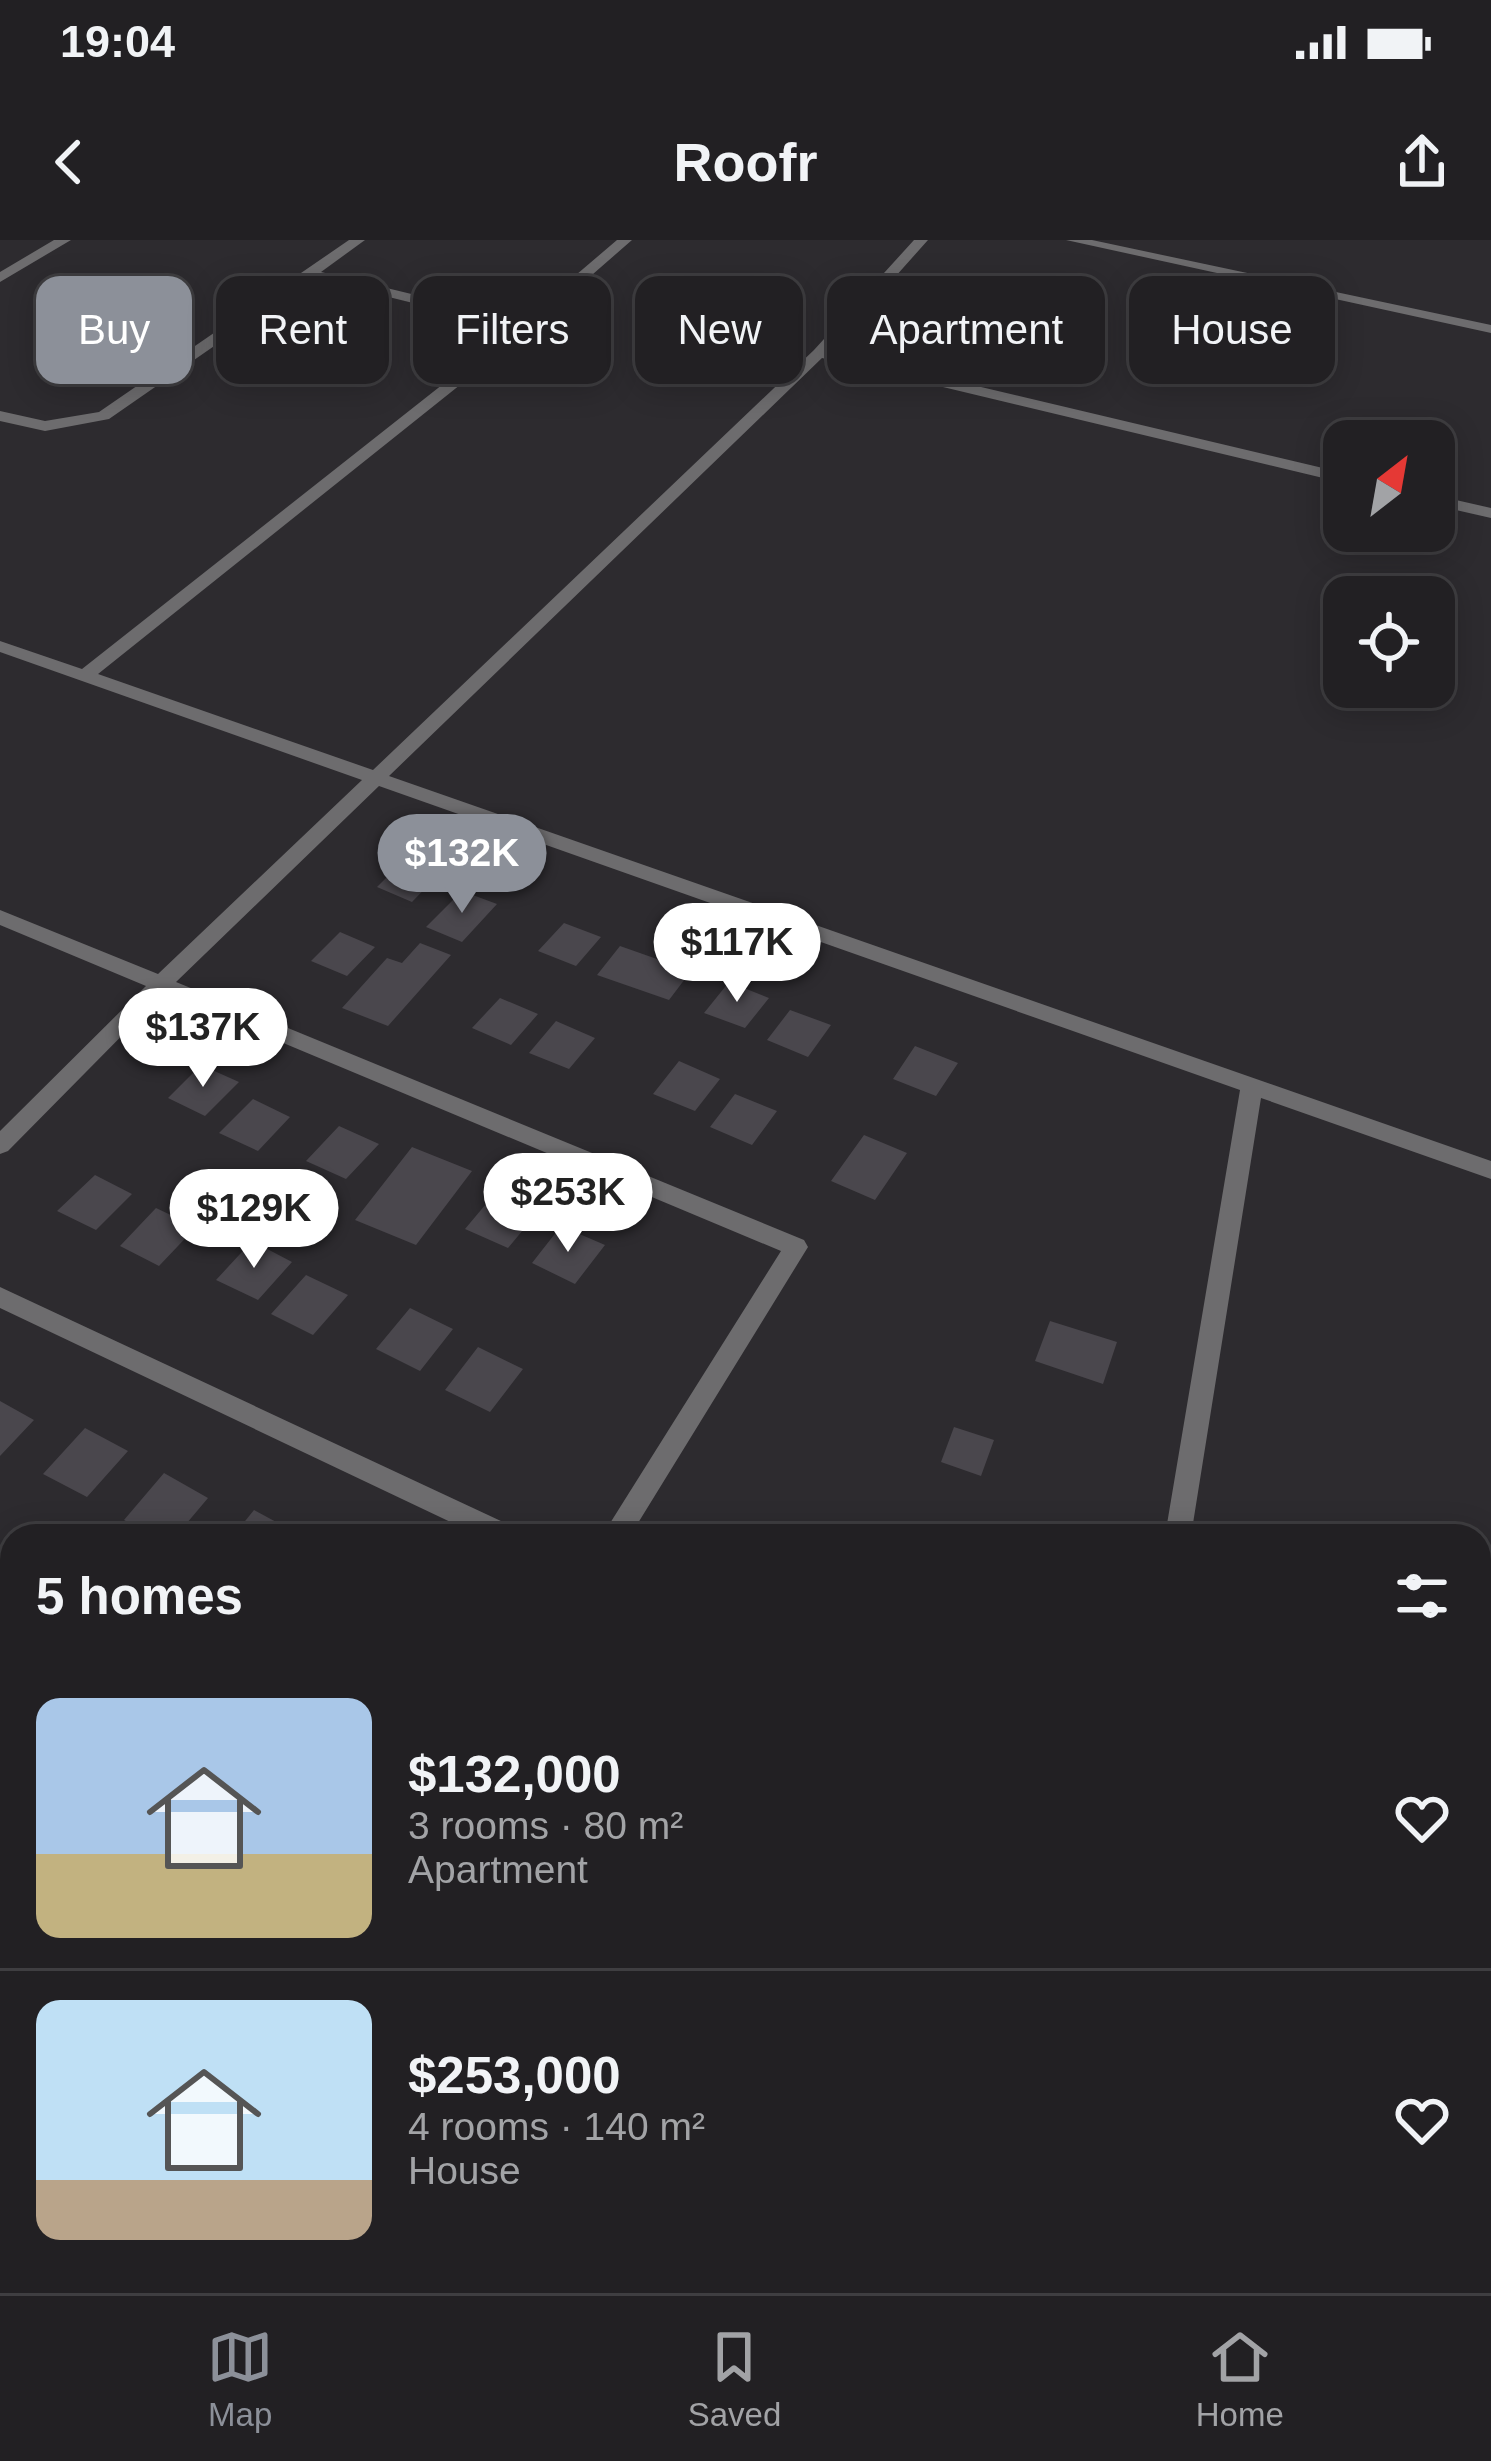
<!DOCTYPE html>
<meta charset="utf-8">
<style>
:root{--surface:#222023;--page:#2a282b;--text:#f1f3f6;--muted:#a2a3a6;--line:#3f3e41;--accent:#8c9099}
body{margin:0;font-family:Helvetica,sans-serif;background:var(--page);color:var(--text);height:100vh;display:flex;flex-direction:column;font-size:45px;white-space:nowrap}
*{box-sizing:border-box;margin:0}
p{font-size:39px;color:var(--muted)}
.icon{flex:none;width:66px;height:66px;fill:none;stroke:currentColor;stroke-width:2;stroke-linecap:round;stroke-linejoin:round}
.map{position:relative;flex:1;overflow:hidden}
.sheet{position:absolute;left:0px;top:1284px;width:1491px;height:771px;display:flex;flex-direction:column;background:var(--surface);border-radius:36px 36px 0 0;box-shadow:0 6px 30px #0003,0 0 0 3px var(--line)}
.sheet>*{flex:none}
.banner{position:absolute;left:36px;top:36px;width:1419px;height:108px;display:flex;gap:24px}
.needle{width:78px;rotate:31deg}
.buttons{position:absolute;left:1323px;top:180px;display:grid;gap:24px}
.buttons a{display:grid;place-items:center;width:132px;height:132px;border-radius:24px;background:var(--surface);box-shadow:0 6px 30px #0003,0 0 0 3px var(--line);font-size:60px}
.price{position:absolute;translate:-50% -102px;padding:0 27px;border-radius:42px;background:#fff;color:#222;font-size:39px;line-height:78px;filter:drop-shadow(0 3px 6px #0008)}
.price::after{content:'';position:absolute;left:50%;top:72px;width:36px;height:27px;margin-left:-18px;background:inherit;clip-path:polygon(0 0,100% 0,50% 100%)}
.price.active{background:var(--accent);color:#fff}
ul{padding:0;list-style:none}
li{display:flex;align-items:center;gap:36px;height:300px;padding:0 36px}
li+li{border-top:3px solid var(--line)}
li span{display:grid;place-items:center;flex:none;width:336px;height:240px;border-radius:24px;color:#555}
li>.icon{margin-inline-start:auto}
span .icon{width:144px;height:144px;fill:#fffc;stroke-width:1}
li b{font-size:51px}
h2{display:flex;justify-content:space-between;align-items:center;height:144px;padding:0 36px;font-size:51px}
.chip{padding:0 42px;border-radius:24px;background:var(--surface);box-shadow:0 6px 30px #0003,0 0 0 3px var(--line);font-size:42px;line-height:108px}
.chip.active{background:var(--accent);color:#fff}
.status{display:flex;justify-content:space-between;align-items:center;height:84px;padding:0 60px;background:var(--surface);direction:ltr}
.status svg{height:33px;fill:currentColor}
header{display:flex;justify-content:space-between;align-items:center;height:156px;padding:0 36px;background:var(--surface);font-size:54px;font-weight:700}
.tabs{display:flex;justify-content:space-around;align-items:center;height:168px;border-top:3px solid var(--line);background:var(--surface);font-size:33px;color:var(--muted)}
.tabs a{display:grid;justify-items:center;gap:6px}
.tabs .active{color:var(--accent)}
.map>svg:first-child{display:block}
.building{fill:#4a474d}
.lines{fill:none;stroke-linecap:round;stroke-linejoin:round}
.minor{fill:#6d6c6e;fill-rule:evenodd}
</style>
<div class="status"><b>19:04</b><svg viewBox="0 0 49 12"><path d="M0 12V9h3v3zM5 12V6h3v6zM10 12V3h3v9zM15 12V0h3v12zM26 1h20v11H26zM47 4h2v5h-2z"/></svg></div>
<header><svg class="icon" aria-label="back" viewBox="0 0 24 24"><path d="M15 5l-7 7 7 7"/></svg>Roofr<svg class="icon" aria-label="share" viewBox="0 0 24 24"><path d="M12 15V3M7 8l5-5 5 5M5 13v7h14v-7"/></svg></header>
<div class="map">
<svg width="1491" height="2053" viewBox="0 0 1491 2053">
<rect width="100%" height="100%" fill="#2d2b2f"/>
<!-- building -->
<path class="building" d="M404,620L439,634L412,662L377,647Z
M462,651L497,664L462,702L426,687Z
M564,683L601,697L576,726L538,711Z
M340,692L375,707L347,736L311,721Z
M420,703L451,715L388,786L342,768L387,718L402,723Z
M620,706L691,731L669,760L597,735Z
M729,742L769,758L745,788L704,773Z
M500,758L538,774L511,805L472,788Z
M790,770L831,785L808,817L767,800Z
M556,781L595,798L569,829L529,813Z
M915,806L958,823L936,856L893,839Z
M679,821L720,839L695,871L653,854Z
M201,825L239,842L205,876L168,858Z
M735,854L777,871L752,905L710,887Z
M253,859L290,877L258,911L219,893Z
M339,886L379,904L346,939L306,921Z
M864,895L907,913L875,960L831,941Z
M412,907L472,931L416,1005L355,980Z
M95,935L132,954L96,990L57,971Z
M496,952L538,972L508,1008L465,989Z
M156,968L196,987L159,1026L120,1006Z
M561,986L605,1005L575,1044L532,1023Z
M252,1001L292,1022L258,1060L216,1040Z
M306,1035L348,1055L313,1095L271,1074Z
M410,1068L453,1089L420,1131L376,1109Z
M1050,1081L1117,1102L1103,1144L1035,1121Z
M478,1107L523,1129L490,1172L445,1150Z
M0,1161L34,1180L0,1216Z
M954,1187L994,1200L981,1236L941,1222Z
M85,1188L128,1211L87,1257L43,1234Z
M164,1233L208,1258L176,1296H153L124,1280Z
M254,1270L302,1296H233Z"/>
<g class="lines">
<!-- minor -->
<path class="minor" d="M54,0H71L0,42V32Z
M349,0H365L321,32L522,81L617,0H632L530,89L98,434L373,530L814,110L914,0H928L829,111L1344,233V243L822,118L389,536L1491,921V939L1261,858L1191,1296H1165L1240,850L379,546L176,742L804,1000L808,1007L630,1296H602L781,1011L164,753L8,911L0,914V891L146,746L0,685V670L158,734L362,540L0,412V401L82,429L514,88L312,38L109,179L45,191L0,181V171L45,181L99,172Z
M1066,0H1092L1491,85V93Z
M1434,255L1491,268V278L1434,265Z
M0,1047L516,1288L520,1296H480L0,1068Z
M0,1512L12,1517V1548L0,1543Z
M596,2043H635L639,2053H600Z
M1131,2043H1165L1166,2053H1132Z"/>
</g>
</svg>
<div class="buttons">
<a><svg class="needle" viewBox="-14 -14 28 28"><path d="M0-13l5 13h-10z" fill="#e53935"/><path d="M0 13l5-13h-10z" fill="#a2a3a6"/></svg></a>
<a><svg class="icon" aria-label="locate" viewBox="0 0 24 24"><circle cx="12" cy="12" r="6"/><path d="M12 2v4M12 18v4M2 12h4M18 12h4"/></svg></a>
</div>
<b class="price active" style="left:462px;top:676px">$132K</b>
<b class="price" style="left:737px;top:765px">$117K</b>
<b class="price" style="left:203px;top:850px">$137K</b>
<b class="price" style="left:568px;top:1015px">$253K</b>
<b class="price" style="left:254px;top:1031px">$129K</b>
<div class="banner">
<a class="chip active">Buy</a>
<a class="chip">Rent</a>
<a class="chip">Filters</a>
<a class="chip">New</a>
<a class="chip">Apartment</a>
<a class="chip">House</a>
</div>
<section class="sheet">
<h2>5 homes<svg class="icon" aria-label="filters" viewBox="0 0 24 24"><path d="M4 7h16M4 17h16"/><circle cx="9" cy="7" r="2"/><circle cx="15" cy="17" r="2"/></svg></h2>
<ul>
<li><span style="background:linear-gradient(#a9c7e8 65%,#c2b280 0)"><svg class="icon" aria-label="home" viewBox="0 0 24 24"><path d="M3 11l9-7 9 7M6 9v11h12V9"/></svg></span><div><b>$132,000</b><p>3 rooms · 80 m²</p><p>Apartment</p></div><svg class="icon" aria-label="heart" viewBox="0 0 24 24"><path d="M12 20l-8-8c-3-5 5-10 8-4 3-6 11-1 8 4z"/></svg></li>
<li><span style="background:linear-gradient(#bfe0f5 75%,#b9a48a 0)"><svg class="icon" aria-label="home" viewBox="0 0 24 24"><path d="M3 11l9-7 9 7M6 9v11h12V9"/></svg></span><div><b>$253,000</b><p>4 rooms · 140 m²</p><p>House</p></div><svg class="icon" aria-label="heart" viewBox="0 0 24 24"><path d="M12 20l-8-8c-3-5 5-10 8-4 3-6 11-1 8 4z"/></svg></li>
</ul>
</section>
</div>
<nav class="tabs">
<a class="active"><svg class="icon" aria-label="map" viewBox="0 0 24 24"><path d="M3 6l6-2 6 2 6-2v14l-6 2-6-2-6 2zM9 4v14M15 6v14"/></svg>Map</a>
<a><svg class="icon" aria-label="saved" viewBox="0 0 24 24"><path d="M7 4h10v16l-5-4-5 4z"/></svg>Saved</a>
<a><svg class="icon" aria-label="home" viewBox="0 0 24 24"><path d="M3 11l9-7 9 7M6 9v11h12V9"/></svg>Home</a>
</nav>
